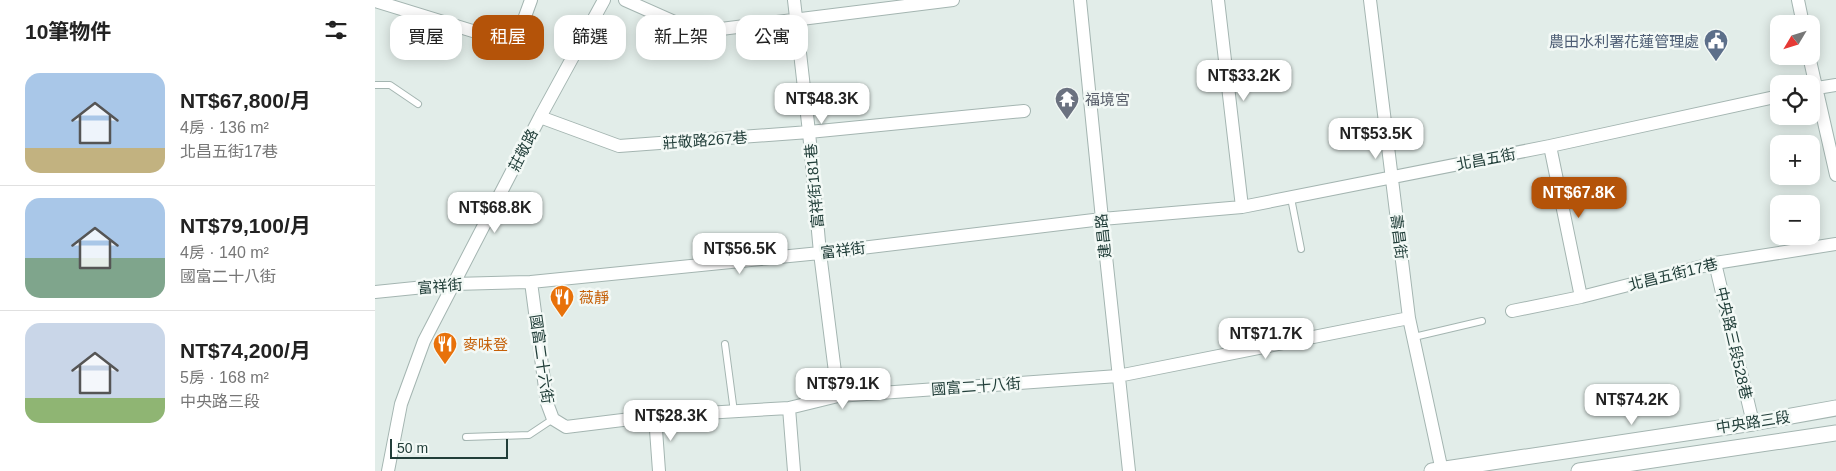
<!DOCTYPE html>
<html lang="zh-TW">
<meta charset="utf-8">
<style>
:root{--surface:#fff;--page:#f2f2f2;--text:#222;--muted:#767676;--line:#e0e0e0;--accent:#b45309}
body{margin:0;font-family:Helvetica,"Noto Sans TC",sans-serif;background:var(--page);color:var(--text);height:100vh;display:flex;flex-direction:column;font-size:19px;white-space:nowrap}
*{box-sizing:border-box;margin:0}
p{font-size:16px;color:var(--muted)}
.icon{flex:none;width:28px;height:28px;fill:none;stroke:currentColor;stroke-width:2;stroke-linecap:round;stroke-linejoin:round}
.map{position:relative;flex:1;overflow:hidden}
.panel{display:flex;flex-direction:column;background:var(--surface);width:375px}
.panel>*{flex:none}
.hud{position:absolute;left:15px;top:15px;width:475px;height:45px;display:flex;gap:10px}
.needle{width:32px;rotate:232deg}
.buttons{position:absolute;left:1395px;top:15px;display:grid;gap:10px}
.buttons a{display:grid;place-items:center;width:50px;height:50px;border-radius:10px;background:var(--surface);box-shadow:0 2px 12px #0003;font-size:25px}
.scale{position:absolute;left:15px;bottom:12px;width:118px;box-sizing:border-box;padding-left:5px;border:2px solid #213e39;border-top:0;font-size:14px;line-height:18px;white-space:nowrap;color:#213e39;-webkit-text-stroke:4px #f3f9f6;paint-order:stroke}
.price{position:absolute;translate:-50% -42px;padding:0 11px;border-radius:10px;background:#fff;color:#222;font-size:16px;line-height:32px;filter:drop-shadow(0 1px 2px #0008)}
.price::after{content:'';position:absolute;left:50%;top:30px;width:15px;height:11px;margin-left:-8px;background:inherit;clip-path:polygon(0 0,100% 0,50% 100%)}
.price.selected{background:var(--accent);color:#fff}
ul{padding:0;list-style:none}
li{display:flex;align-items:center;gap:15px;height:125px;padding:0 25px}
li+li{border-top:1px solid var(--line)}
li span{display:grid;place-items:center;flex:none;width:140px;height:100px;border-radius:15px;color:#555}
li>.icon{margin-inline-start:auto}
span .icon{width:60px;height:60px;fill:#fffc;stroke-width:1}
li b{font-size:21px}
h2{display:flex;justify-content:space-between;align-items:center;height:60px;padding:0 25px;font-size:21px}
.pill{padding:0 18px;border-radius:15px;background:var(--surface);box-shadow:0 2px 12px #0003;font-size:18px;line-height:45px}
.pill.selected{background:var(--accent);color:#fff}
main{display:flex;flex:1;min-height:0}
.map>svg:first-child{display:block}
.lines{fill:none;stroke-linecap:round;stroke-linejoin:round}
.service-casing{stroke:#a4b5b1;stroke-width:8}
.minor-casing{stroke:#a4b5b1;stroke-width:14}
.tertiary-casing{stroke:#a4b5b1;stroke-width:17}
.service{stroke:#fff;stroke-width:6}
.minor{stroke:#fff;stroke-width:12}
.tertiary{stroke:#fff;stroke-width:15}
.labels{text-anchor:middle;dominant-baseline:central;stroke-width:5;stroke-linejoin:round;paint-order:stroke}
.service-label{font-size:15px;fill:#4e5e75;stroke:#f3f9f6;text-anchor:end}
.worship-label{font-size:15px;fill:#5b616d;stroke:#f3f9f6;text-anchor:start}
.street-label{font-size:15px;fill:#213e39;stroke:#f3f9f6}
.food-label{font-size:15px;fill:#c56008;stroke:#f3f9f6;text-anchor:start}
</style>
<main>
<section class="panel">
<h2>10筆物件<svg class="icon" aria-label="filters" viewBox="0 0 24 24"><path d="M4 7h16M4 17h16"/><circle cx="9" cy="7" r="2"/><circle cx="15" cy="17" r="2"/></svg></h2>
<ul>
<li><span style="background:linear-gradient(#a9c7e8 75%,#c2b280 0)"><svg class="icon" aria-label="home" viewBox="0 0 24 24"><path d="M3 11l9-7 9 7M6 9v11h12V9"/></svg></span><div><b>NT$67,800/月</b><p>4房 · 136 m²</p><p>北昌五街17巷</p></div></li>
<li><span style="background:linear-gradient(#a9c7e8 60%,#7fa58c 0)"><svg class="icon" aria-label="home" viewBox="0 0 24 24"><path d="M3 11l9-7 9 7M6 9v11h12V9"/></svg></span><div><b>NT$79,100/月</b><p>4房 · 140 m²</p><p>國富二十八街</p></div></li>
<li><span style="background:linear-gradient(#c9d6e8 75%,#8fb573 0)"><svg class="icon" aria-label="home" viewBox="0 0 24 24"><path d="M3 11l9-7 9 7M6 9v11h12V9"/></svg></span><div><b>NT$74,200/月</b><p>5房 · 168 m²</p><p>中央路三段</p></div></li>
</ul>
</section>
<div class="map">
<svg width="1461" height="471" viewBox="0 0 1461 471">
<rect width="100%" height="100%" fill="#e2ede9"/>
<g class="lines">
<defs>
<path id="service" d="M0,85H15L43,104
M916,198L926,249
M1039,337L1107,321
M350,344L359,412
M91,437L154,435L178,419"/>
<path id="minor" d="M250,0L322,32L578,0
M419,0L434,132L445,253L463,396
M705,0L727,219L754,471
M843,0L867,207
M995,0L1034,318L1067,471
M1423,0L1428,24
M0,1L140,44L156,0
M1434,56L1461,175
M1436,89L1461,85
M165,117L244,146L434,132L649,111
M1175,146L1206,297
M1340,263L1378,423
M156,282L172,403L178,419L191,427L280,416L414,408L463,396L743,376L1034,318
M0,292L79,284L156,282L445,253L727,219L867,207L1175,146L1404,96
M1137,311L1206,297L1340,263L1461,244
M414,408L419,471
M280,416L284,471
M13,471L26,404L49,341L165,117L229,0"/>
<path id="tertiary" d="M1057,471L1378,423L1461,408
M1204,471L1461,433"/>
</defs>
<!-- service casing -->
<use href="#service" class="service-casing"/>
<!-- minor casing -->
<use href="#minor" class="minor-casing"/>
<!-- tertiary casing -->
<use href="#tertiary" class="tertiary-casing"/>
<!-- service -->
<use href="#service" class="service"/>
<!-- minor -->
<use href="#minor" class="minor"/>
<!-- tertiary -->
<use href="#tertiary" class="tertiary"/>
</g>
<!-- icons -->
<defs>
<symbol id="civic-pin" viewBox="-11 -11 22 30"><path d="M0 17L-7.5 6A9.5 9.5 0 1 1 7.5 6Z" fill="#5c6f8a" stroke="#f3f9f6"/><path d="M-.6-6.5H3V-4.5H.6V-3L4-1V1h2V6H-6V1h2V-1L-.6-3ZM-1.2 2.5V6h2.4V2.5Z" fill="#fff"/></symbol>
<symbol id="temple-pin" viewBox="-11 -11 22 30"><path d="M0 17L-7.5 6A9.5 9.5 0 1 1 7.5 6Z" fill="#6b7280" stroke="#f3f9f6"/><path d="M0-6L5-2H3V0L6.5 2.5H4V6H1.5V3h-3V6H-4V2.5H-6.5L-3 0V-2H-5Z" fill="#fff"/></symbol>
<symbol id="restaurant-pin" viewBox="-11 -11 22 30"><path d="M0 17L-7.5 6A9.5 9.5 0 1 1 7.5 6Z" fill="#e8710a" stroke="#f3f9f6"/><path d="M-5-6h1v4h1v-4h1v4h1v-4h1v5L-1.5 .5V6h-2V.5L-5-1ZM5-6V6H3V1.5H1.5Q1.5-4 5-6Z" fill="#fff"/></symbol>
</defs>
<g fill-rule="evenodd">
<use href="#civic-pin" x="1327" y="27" width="28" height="38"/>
<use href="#temple-pin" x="678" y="85" width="28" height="38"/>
<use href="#restaurant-pin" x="173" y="283" width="28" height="38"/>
<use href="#restaurant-pin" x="56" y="330" width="28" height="38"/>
</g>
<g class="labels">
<!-- service labels -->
<g class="service-label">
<text x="1324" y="41">農田水利署花蓮管理處</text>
</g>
<!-- worship labels -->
<g class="worship-label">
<text x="710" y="99">福境宮</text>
</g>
<!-- street labels -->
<g class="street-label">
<text transform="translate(330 140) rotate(-4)">莊敬路267巷</text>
<text transform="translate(148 150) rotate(-63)">莊敬路</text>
<text transform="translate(1111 159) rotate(-11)">北昌五街</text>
<text transform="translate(439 186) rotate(-95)">富祥街181巷</text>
<text transform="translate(728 236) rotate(-96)">建昌路</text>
<text transform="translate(1024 237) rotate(83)">壽昌街</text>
<text transform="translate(468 250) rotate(-7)">富祥街</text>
<text transform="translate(1298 274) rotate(-14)">北昌五街17巷</text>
<text transform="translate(65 286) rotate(-5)">富祥街</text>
<text transform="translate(1359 343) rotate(77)">中央路三段528巷</text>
<text transform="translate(167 359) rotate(82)">國富二十六街</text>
<text transform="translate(601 386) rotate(-4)">國富二十八街</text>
<text transform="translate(1378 422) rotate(-9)">中央路三段</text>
</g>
<!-- food labels -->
<g class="food-label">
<text x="204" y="297">薇靜</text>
<text x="88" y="344">麥味登</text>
</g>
</g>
</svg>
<div class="buttons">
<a><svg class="needle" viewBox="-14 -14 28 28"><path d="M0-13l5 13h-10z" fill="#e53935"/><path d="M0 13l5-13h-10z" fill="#767676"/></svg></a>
<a><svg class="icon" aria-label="locate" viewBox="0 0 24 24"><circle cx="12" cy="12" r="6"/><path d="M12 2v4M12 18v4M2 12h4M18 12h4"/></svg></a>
<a>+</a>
<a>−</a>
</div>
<div class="scale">50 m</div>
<b class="price" style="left:869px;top:102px">NT$33.2K</b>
<b class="price" style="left:447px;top:125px">NT$48.3K</b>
<b class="price" style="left:1001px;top:160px">NT$53.5K</b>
<b class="price selected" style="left:1204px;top:219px">NT$67.8K</b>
<b class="price" style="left:120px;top:234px">NT$68.8K</b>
<b class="price" style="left:365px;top:275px">NT$56.5K</b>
<b class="price" style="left:891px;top:360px">NT$71.7K</b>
<b class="price" style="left:468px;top:410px">NT$79.1K</b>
<b class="price" style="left:1257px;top:426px">NT$74.2K</b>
<b class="price" style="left:296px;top:442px">NT$28.3K</b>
<div class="hud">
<a class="pill">買屋</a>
<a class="pill selected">租屋</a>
<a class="pill">篩選</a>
<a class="pill">新上架</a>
<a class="pill">公寓</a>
</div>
</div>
</main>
